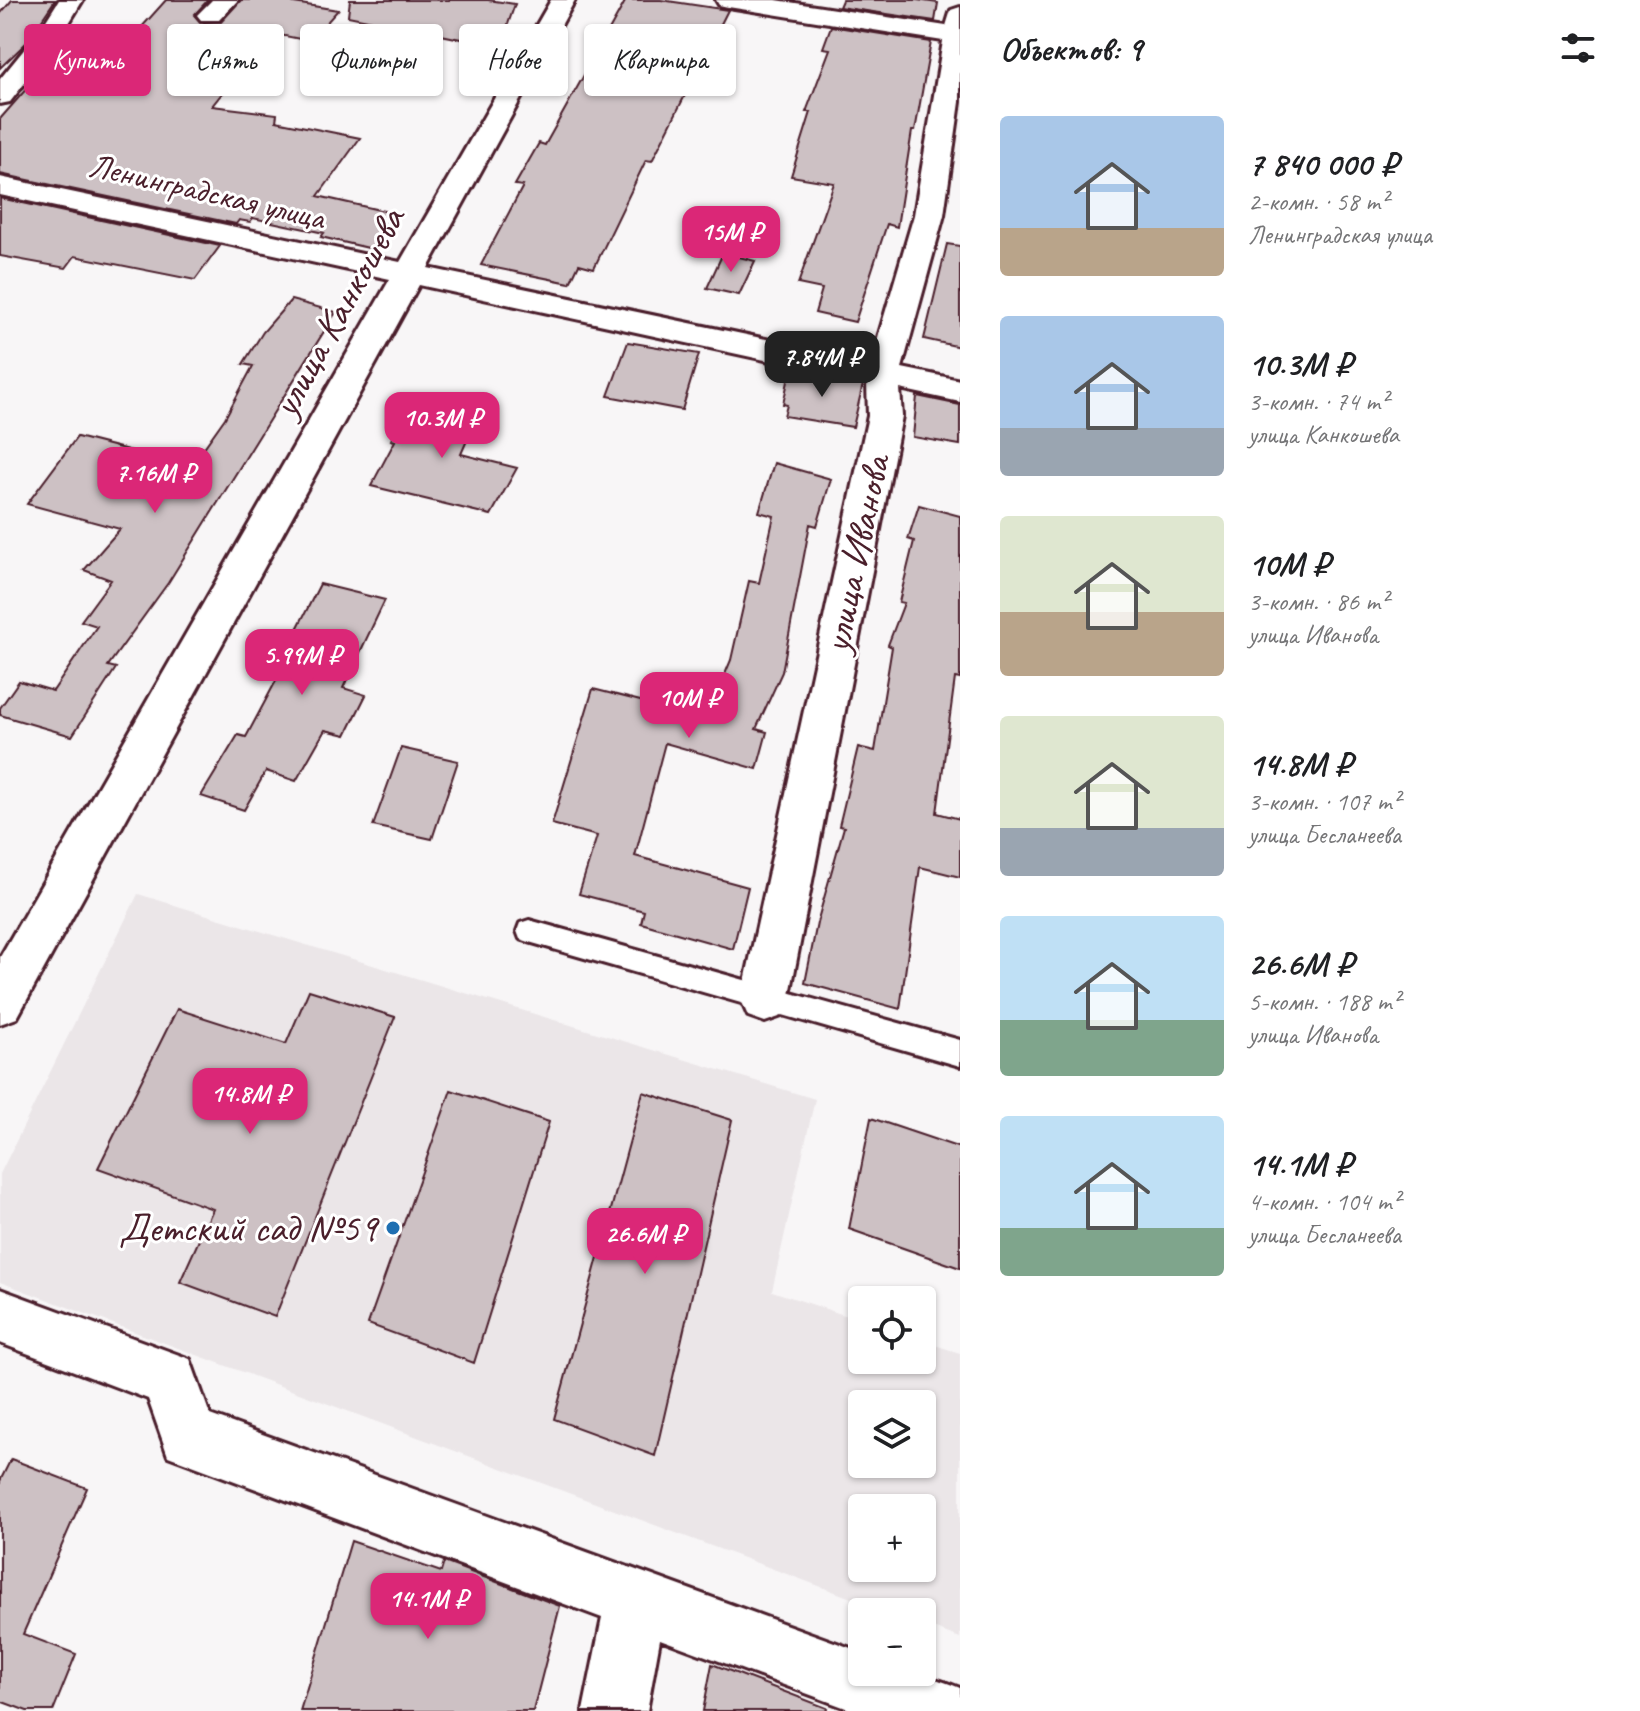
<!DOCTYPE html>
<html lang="ru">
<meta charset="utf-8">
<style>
:root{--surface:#fff;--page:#f6f6f6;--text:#202124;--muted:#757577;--accent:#db2777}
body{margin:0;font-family:Caveat,sans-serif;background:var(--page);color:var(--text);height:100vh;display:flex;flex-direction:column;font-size:30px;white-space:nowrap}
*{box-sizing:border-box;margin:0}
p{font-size:26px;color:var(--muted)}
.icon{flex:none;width:44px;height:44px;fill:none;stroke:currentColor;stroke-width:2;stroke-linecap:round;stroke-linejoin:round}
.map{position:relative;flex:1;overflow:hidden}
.panel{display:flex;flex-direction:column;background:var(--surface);width:680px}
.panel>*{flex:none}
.guide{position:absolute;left:24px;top:24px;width:760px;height:72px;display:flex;gap:16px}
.tools{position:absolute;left:848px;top:1286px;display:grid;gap:16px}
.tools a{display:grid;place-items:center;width:88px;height:88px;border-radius:8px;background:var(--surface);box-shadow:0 2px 6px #0004;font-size:40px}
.price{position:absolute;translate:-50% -68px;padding:0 18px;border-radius:16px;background:var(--accent);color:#fff;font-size:26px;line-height:52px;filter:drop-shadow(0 2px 4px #0008)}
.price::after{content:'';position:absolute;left:50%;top:48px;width:24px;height:18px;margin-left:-12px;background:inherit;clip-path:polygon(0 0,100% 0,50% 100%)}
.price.active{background:#222;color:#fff}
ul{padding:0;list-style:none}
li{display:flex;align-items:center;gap:24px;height:200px;padding:0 40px}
li span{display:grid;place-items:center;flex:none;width:224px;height:160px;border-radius:8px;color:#555}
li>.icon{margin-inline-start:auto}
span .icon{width:96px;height:96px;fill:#fffc;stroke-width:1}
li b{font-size:34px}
h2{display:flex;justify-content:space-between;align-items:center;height:96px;padding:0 40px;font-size:34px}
.pill{padding:0 28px;border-radius:8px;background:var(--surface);box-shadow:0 2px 6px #0004;font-size:28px;line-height:72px}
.pill.active{background:var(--accent);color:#fff}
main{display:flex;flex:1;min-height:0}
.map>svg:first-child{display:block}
.built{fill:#ebe6e8;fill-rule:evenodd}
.building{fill:#cdc1c4;stroke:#4a1f2b;stroke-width:2}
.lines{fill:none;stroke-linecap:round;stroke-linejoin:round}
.service-casing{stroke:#4a1f2b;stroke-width:6}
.minor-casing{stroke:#4a1f2b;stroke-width:6}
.service{fill:#fff;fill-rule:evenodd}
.minor{fill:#fff;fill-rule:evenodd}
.poi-dot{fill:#1f6fb2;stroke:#fff;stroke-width:3}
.labels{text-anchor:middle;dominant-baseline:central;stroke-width:6;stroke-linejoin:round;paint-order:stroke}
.far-street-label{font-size:34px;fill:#4a1f2b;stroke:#fff}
.street-label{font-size:40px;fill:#4a1f2b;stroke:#fff}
.poi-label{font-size:40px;fill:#4a1f2b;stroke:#fff;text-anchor:end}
</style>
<main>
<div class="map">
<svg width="960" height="1711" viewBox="0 0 960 1711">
<rect width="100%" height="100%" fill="#f8f6f7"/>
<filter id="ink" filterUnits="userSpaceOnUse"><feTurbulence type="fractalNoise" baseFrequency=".0125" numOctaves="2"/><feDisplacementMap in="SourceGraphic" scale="16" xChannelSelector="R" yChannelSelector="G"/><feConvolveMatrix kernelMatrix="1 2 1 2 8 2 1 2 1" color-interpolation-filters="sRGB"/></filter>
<g filter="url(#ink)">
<!-- built -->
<path class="built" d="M138,894L815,1099L772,1291L862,1321V1360H922V1341L960,1353V1638L922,1624V1612H889L0,1282V1174ZM862,1404H922V1464H862ZM862,1508H922V1568H862Z"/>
<!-- building -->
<path class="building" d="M12,0H55L26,43L0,68V14Z
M166,0H208L194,15L201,23L221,22L241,0H297L294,3L338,10L310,41L270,33L212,106L277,114L276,121L360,138L318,196L397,214L373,249L321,237L324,233L253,218L250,222L239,220L236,224L0,174V119L42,71L96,78Z
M350,0H488L515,4L500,47L348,16Z
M626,0H661L728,10L652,161L646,160L594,268L579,264L570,283L481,265L523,186L515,185L539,143L545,145Z
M842,0H917L938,3L935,21L839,7Z
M831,26L931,42L915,131H912L897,227L887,224L855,322L815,313L822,289L798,284L834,183L791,176L811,112H806L830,49L823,48Z
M0,198L220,246L195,280L75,256L66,268L0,256Z
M947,244L960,246V347L924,339Z
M723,253L755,261L739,295L707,288Z
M291,300L336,312L168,583L108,666L116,668L72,736L0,715V708L19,681L53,691L97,626L81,621L111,580L84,570L120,529L27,504L77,437L191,466L225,418L253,366L243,364L263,332Z
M628,342L699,354L682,410L608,396Z
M798,370L863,384L853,427L784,416L787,405L783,404L790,372L797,373Z
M917,396L960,405V445L913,437Z
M445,397L483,404L461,454L517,468L491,515L371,486L395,441L391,440L407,405L438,411Z
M774,463L831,479L817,526L810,524L782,672L756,729L767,732L757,769L665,743L635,856L748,887L733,949L641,923L644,911L579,894L597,836L552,824L593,689L684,712L693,684L718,691L731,660L749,581L759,583L774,516L759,512Z
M919,505L960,516V679L955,678L937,813L960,819V877L920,867L900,1009L805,983L817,923L844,827L839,826L858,747L875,751L892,647L888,645L904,603L899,602L914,541L908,539Z
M320,584L385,600L343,688L366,695L346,735L325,730L296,781L266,771L244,810L201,796L238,735L246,737L301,634L295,633Z
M401,748L458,761L432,839L373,826Z
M309,990L395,1017L275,1317L180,1282L213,1209L98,1168L177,1009L286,1044Z
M451,1090L549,1122L474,1363L368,1324Z
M643,1092L732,1120L655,1456L554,1419Z
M871,1118L960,1148V1268L849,1229Z
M11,1459L87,1488L23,1634L76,1654L53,1711H27L0,1701V1481Z
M351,1541L441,1572L444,1562L560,1606L533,1711H300Z
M712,1664L827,1708L826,1711H703Z"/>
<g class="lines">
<defs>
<path id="service" d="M529,920L960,1040V1066L529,942L520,939L517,931L520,923Z"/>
<path id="minor" d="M59,0H83L60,38L10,102L0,104V79L40,30Z
M212,0H238L219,20H201L197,15Z
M551,0H575L428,268L871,361L914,215L943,41L728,7L719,5L716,0H776L946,26L951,10L960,7V102L944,215L902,368L960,380V402L900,389L902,416L789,1000L782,1016L765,1022L748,1016L741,1000L868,416L867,382L419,285L17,1018L0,1024V957L390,279L0,195V177L400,262Z
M0,1289L190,1359L210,1415L862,1652V1672C905,1672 919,1671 960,1688V1711H854L660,1639L647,1711H583L602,1618L168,1456L148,1399L0,1343Z"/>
</defs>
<!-- service casing -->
<use href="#service" class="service-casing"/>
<!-- minor casing -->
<use href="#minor" class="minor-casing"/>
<!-- service -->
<use href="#service" class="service"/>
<!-- minor -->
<use href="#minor" class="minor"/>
</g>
</g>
<!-- markers -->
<circle class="poi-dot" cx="393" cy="1228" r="8"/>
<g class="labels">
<!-- far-street labels -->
<g class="far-street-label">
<text transform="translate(207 191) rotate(13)">Ленинградская улица</text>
</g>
<!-- street labels -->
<g class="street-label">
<text transform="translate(338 312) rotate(-61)">улица Канкошева</text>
<text transform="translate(856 554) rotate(-78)">улица Иванова</text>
</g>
<!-- poi labels -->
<g class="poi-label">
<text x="377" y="1228">Детский сад №59</text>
</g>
</g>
</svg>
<div class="tools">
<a><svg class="icon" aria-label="locate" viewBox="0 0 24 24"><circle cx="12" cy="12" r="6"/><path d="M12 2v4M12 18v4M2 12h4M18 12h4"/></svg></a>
<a><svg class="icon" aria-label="layers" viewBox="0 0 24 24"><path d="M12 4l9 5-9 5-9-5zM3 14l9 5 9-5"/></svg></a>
<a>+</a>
<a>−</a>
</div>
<b class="price" style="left:731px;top:274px">15M ₽</b>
<b class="price active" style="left:822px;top:399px">7.84M ₽</b>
<b class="price" style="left:442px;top:460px">10.3M ₽</b>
<b class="price" style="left:155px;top:515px">7.16M ₽</b>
<b class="price" style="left:302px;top:697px">5.99M ₽</b>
<b class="price" style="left:689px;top:740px">10M ₽</b>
<b class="price" style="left:250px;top:1136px">14.8M ₽</b>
<b class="price" style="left:645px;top:1276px">26.6M ₽</b>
<b class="price" style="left:428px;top:1641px">14.1M ₽</b>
<div class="guide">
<a class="pill active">Купить</a>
<a class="pill">Снять</a>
<a class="pill">Фильтры</a>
<a class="pill">Новое</a>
<a class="pill">Квартира</a>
</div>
</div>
<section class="panel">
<h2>Объектов: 9<svg class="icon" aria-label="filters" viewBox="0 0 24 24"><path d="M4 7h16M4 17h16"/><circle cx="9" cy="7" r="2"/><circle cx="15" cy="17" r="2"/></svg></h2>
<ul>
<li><span style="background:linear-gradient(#a9c7e8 70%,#b9a48a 0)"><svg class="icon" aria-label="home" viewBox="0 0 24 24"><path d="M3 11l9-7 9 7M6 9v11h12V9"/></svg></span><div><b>7 840 000 ₽</b><p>2-комн. · 58 m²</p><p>Ленинградская улица</p></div></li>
<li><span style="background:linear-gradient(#a9c7e8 70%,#9aa5b1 0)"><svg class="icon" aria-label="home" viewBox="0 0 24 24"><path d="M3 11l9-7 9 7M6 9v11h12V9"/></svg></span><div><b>10.3M ₽</b><p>3-комн. · 74 m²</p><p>улица Канкошева</p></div></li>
<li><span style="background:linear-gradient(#dfe7d0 60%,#b9a48a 0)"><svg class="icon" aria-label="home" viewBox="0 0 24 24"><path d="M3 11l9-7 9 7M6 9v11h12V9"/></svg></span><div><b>10M ₽</b><p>3-комн. · 86 m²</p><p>улица Иванова</p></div></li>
<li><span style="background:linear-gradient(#dfe7d0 70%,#9aa5b1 0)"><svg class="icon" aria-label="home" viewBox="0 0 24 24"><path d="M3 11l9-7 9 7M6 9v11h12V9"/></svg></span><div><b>14.8M ₽</b><p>3-комн. · 107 m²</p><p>улица Бесланеева</p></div></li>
<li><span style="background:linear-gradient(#bfe0f5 65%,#7fa58c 0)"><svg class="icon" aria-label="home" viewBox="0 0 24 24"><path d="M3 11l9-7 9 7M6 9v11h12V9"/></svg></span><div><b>26.6M ₽</b><p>5-комн. · 188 m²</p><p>улица Иванова</p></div></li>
<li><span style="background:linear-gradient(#bfe0f5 70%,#7fa58c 0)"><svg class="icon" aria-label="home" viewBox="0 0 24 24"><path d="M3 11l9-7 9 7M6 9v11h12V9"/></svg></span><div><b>14.1M ₽</b><p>4-комн. · 104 m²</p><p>улица Бесланеева</p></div></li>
</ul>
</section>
</main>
